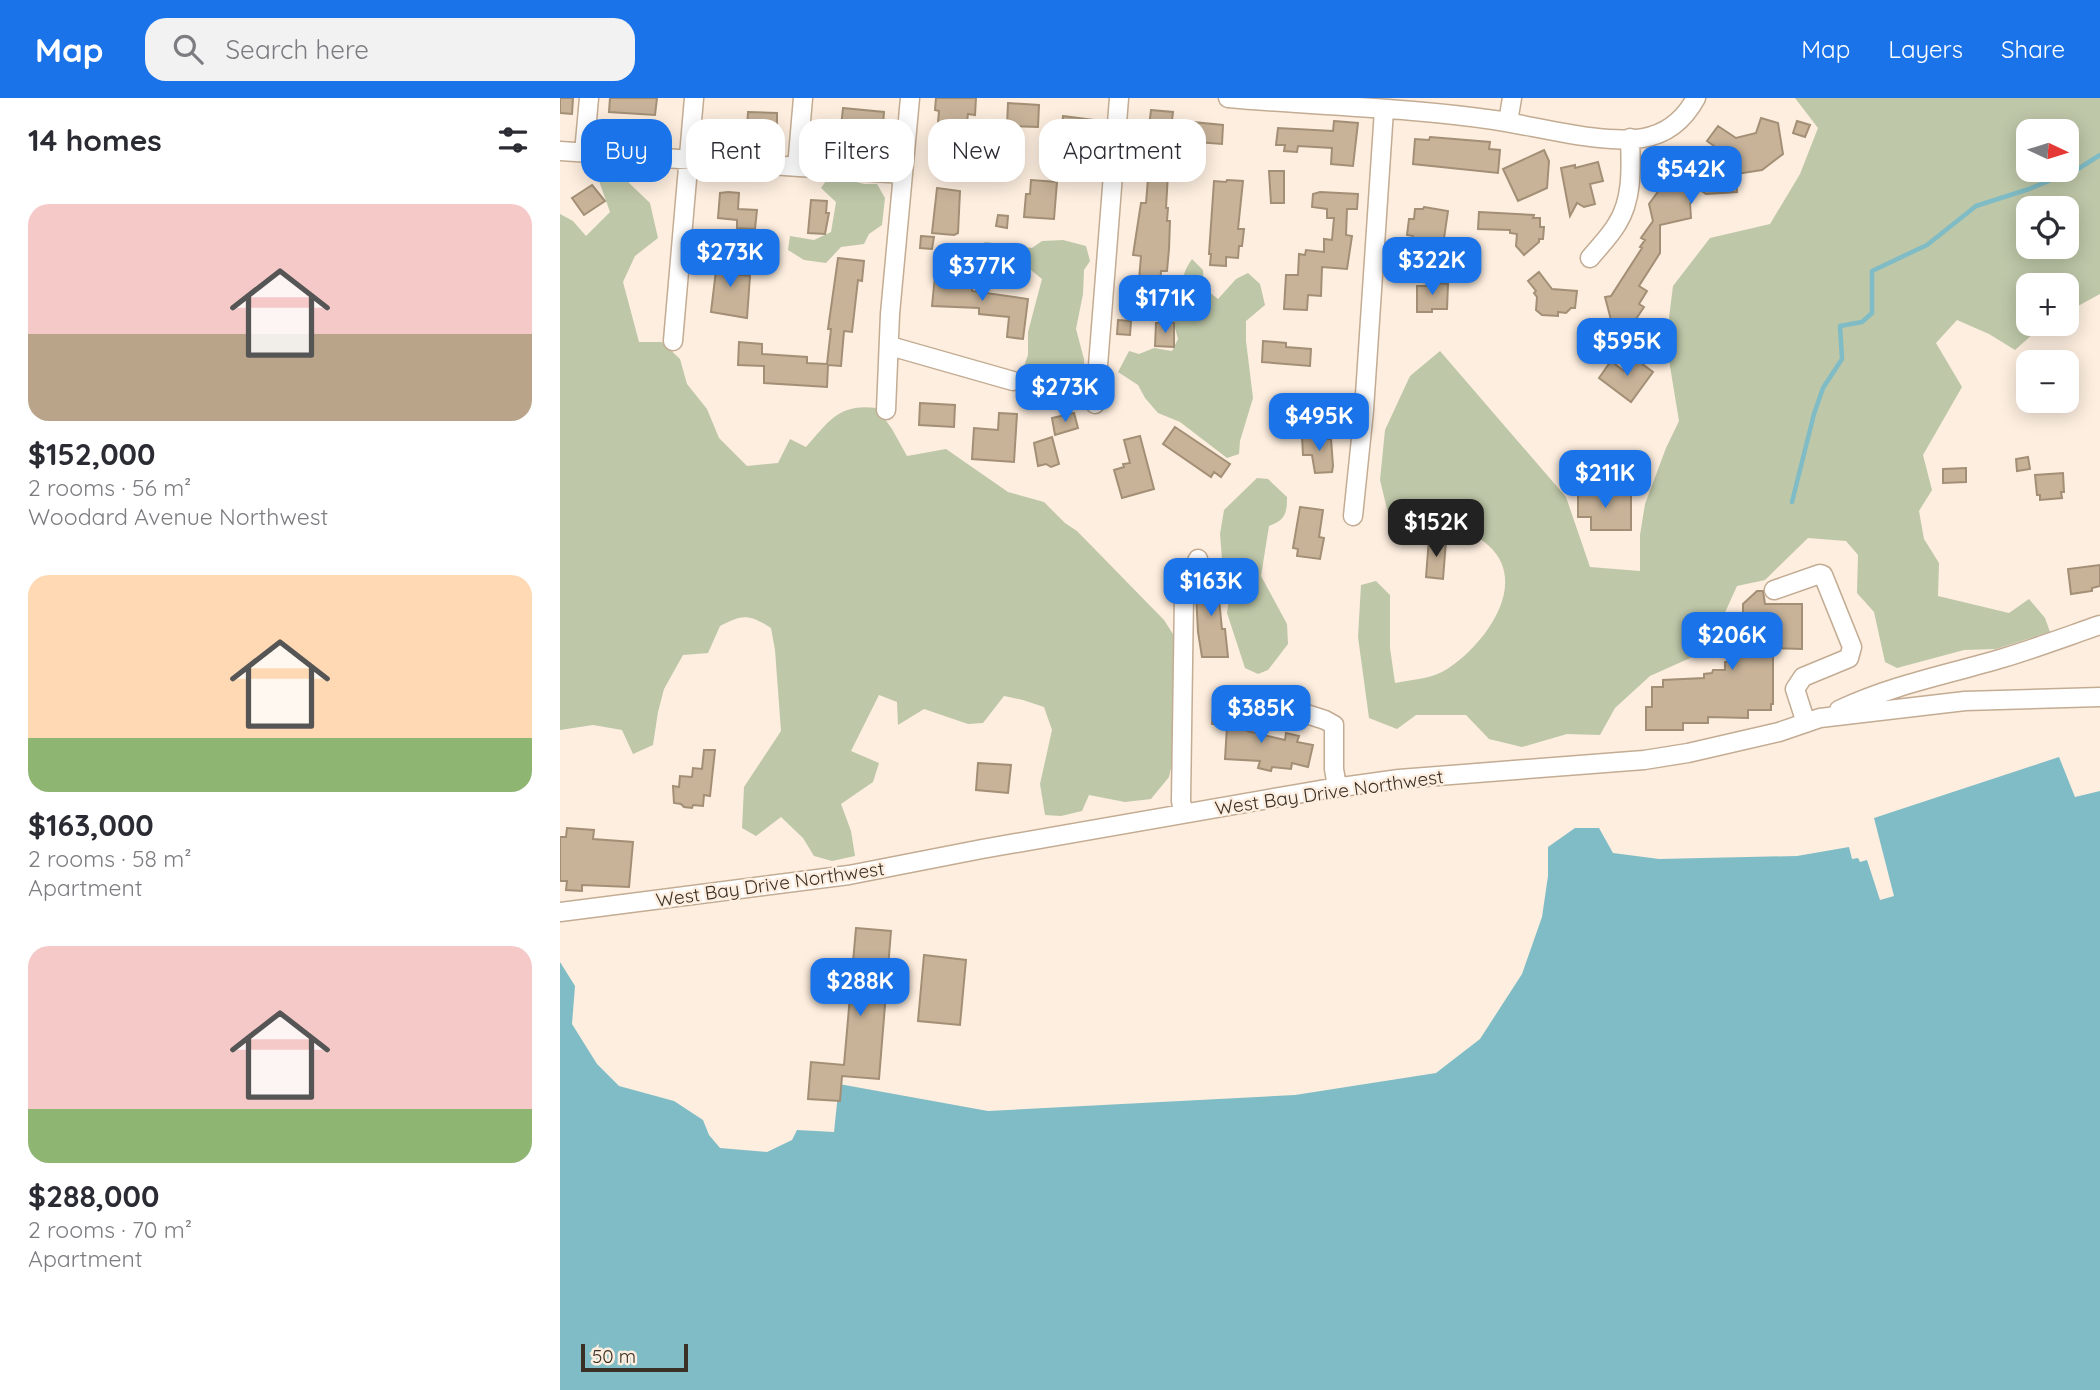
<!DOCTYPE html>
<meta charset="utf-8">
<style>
:root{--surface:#fff;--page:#f2f2f3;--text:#2b2b33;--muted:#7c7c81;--accent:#1a73e8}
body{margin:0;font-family:Quicksand,sans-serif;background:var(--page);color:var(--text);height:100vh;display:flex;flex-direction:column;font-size:26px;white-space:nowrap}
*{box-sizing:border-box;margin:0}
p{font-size:23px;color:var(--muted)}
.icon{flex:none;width:38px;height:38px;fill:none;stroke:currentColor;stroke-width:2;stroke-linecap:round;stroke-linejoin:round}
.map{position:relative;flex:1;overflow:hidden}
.panel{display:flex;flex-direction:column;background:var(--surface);width:560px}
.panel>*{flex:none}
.hud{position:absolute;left:21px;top:21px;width:665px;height:63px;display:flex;gap:14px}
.needle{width:46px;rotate:94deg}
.controls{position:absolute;left:1456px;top:21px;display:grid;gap:14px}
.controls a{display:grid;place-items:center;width:63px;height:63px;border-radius:14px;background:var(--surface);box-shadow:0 4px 18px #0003;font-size:35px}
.scale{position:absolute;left:21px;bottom:18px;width:107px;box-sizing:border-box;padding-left:7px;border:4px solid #3a3026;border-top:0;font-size:19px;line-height:24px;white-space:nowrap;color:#3a3026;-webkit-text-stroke:5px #fdeedf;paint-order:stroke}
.price{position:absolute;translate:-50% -60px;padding:0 16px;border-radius:14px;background:var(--accent);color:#fff;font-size:23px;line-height:46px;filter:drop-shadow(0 2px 4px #0008)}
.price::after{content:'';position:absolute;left:50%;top:42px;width:21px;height:16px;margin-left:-10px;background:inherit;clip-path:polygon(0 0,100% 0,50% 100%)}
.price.active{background:#222;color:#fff}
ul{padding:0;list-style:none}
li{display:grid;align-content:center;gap:14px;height:371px;padding:0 28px}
li span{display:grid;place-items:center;height:217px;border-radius:21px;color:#555}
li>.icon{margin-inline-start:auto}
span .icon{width:126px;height:126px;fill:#fffc;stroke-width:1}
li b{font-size:30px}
h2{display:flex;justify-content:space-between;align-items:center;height:84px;padding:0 28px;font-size:30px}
.chip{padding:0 24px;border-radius:21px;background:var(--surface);box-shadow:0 4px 18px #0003;font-size:24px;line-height:63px}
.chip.active{background:var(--accent);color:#fff}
header{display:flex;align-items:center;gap:42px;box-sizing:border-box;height:98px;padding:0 35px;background:var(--accent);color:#fff}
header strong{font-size:33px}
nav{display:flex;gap:38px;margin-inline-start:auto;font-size:24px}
.search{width:490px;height:63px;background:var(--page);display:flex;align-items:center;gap:18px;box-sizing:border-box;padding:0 24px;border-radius:21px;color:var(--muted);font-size:26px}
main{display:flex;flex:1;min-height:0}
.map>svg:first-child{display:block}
.green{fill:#bec7a8;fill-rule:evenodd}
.water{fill:#7fbcc5}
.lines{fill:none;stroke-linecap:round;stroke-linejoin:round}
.stream{stroke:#7fbcc5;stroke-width:4.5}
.building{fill:#c8b399;stroke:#a38f75;stroke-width:2}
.minor-casing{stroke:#c3ac93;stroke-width:21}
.minor{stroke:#fff;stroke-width:18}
.labels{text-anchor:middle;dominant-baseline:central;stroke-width:5;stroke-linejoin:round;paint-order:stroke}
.street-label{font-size:19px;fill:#3a3026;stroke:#fdeedf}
</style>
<header>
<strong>Map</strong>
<div class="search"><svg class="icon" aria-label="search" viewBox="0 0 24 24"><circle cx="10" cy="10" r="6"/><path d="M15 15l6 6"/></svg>Search here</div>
<nav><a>Map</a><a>Layers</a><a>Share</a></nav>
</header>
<main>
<section class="panel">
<h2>14 homes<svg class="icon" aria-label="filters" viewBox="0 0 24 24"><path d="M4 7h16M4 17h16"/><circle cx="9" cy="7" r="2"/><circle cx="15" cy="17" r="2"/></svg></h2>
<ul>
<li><span style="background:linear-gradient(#f6c9c9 60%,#b9a48a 0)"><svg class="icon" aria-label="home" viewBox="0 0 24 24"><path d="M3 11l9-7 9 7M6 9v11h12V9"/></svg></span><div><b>$152,000</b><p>2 rooms · 56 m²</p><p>Woodard Avenue Northwest</p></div></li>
<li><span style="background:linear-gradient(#ffd9b3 75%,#8fb573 0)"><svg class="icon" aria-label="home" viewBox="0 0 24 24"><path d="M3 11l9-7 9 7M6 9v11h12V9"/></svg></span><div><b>$163,000</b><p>2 rooms · 58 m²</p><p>Apartment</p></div></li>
<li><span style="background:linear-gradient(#f6c9c9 75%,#8fb573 0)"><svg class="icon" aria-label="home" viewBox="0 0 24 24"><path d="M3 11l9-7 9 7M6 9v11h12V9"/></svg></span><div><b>$288,000</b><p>2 rooms · 70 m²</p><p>Apartment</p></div></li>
</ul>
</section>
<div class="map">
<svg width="1540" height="1292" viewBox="0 0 1540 1292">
<rect width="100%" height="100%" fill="#fdeedf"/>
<!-- green -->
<path class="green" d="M1235,0H1540V196L1507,214V187H1468V226H1484L1455,252L1429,236L1397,222L1376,245L1402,289L1363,357L1372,392L1359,413L1364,441L1379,465L1378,498L1449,515L1469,501L1485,520L1490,534L1436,551L1404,552L1337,570L1325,564L1314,514L1297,495L1298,457L1286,443L1248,440L1205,482L1177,488L1148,552L1090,578L1055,610L1040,637L1007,636L962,649L929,641L906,617H856L837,631L809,620L798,539L801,487L816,483L830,497V550L835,585C849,582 869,581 882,574C920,553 972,487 929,448C904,424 860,422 828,415L820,382L825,332L850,278L880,253L1006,399L1030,469L1080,473V437L1085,406L1106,350L1119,323L1106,244L1113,188L1150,140L1210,126L1240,76L1258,30ZM1468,33H1507V72H1468ZM1468,110H1507V149H1468Z
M67,67L69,85L90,105L98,140L75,158L63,184L79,244H102L120,261L127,286L147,311L159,340L187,368L218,365L230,341L246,349C269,323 279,305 317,310L332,331L347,358L386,351L448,394L484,404L505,425L517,433L604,522L625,555L632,595L627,633L617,644L609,679L591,701L565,704L529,697L522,713L501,718L485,717L480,686L492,632L484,609L463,602L444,598L423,625L408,626L364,611L338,627L337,604L319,597L291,653L319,665L313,684L281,706L291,733L295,758L272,763L254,758L243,740L221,719L196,738L182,730L184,689L221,633L215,552L211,530C189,516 183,516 160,528L148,555L123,557L104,591L98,614L93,647L73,656L62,632L33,627L0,632V116L13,123L26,138L50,114L39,83L45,73Z
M277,79L304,86H317L325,100L322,127L309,136L304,146L281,149L266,165L244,162L228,152L230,138L254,142L271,134L276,104L261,90L268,80Z
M503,142L526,148L530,163L524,172L523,196L516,231L524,261L526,296L517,307C493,304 491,295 483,275L471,283L461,276L468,257V234L482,181L461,164L435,188L419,186L416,154L425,144L472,150L482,143Z
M632,161L643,172L644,190L658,201L676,181L688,175L700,186L705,207L686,223V243L693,300L680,343L679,356L667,360L620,324L598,315L585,300L578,287L558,274L569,253L579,256L594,250L612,253L618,241L612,219L626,217C632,191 613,188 632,161Z
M697,380L708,381L727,399C727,416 725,422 709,428L701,478L727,526L728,546L708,572L698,576L685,570L667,515L670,492L662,461L660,436L664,412Z"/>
<!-- water -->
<path class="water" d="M1499,659L1515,699L1540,693V1292H0V864L15,888L12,926L37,966L59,988L114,1003L143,1022L149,1037L160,1050L207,1054L232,1042L237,1032L274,1034L279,986L428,1013L735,997L876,975L920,941L962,876L982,819L988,778V749L1015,730H1039L1053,755L1099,761L1237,758L1289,749L1292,761L1298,760L1300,764L1307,762L1320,802L1334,798L1314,720Z"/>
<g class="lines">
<!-- stream -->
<path class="stream" d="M1232,404L1254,316L1263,290L1282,261L1280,228L1302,224L1312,215V173L1367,147L1416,108L1469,91L1518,71L1540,57"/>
</g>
<!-- building -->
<path class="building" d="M0,0H13L12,16L0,15Z
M50,0H97L95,17L49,14Z
M376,0H416L415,17L408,16L407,24H404L402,47L411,48L410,65L369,62L371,35L377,36L379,13L375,12Z
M448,5L479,7L478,29L447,28Z
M283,10L324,14L322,39L305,37L306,34L294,33V30L281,29Z
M591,12L613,14L612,22L663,27L662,46L610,42L606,110H608L607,123H610L609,151L607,173H601L598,214L570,211L571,194H578L581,158L573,157L581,105H586L588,81H579L583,39L585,28L589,29Z
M188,14L217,15V32L187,31Z
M503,18L535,22L533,40L501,37Z
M1201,20L1218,25L1223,56L1202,72L1176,76L1177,94L1146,96L1140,92L1130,105L1131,120L1100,127V155L1079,188L1087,193L1079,206L1084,209L1076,221L1078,229L1067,232L1063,238L1054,233L1045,199L1051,198L1082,150L1080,149L1085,142L1081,140L1093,123L1089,106L1108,80L1130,59L1141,69H1153L1164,55L1147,43L1158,28L1176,40L1196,35Z
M774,23L798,25L793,68L771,66L772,50L738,48L737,54L724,53L725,47H716L718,30L773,33Z
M1237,23L1250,27L1245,39L1233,35Z
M870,39L930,44L929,51L940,52L938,75L853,66L855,41L869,42Z
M984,52L989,63L987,90L958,103L943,71Z
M1038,64L1043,83L1030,86L1035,106L1024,109L1017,105L1010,118L1001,70L1015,67V70Z
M709,73H724V105H711Z
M471,82L497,84L494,121L464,119L466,96H470Z
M667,82L683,83L678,131H684L682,148H679L678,160L666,159V168L650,167L651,156H649L654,83L666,84Z
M32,87L45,103L24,117L12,100Z
M377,90L400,93L398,135L394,137L372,135Z
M168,94L179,95L178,111L197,112L195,131L177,130V122L158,120L160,95Z
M760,94L798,96L797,111H787L786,137L792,138L787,171L762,169L761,198L748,197L747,212L724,211L726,177H738L739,156L745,157L746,152L764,154V141L772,142L774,120H767V111L752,109L753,96Z
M251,102L267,103L266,115H269L265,136L248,135Z
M864,109L888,113L882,154L851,151L853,138L847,137L849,121H854L855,111H863Z
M919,114L974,117L973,120H980V129H984L983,141H979V144L964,157L956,148L957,136L950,135V132L918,131Z
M438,117L448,118L447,130L436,128Z
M361,138L374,139L372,151L360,150Z
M158,156L174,157L173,176L190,178L187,220L151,214Z
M278,160L304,163L302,183L298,182L292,234L284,233L281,268L268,267L267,289L204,285V268L178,267L179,244L202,246V256L247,259V265L267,266L271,231H268Z
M979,174L992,191L1017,193L1015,210H1011L1006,215L998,214V218L982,217L976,212L977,199L974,195L976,193L968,183Z
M869,176L878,185L888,186L887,211H872V214H857V188H869Z
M375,178L400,181L399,185L412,186V193L468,201L463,241L447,239L449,219L419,216V210L372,208Z
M558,222L571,223L570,237L557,236Z
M596,225H614V249L595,248Z
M703,243L726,245V249L751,251L750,268L702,264Z
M1073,259L1093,274L1071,304L1039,280L1051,263L1064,273Z
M360,305L395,307L394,329L359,327Z
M439,315L457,316L454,364L412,361L414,330L438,332Z
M514,315L518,330L495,337L492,320Z
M615,329L670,366L661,379L654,374L651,379L603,346Z
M763,337V341H771L773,368L772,374L755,375L752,357H743L742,338Z
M580,338L594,391L562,400L554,372L564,369L563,366L570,365L564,342Z
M492,339L499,366L491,369L486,366L478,368L474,345Z
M1053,354H1065L1064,373H1052Z
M1468,359L1470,371L1457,373L1456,361Z
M1406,370V384L1383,385V371Z
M1503,375L1504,394H1501L1502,400L1480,402V397H1477L1475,377Z
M1018,391H1037V397L1071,396V432H1031V419H1018Z
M740,409L763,412L759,439L764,440L760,461L737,458L738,451L733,450Z
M840,414L867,416L866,433L838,430Z
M869,441L886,443L883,481L866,479Z
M1540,467V488L1532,490V493L1511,496L1508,471Z
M661,478L664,502H659L662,531H665L668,559H642L638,534L636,496L642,480Z
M1197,493H1203L1205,506H1242V551L1213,550V606H1211V612H1188V620L1148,619V625H1123V632H1086V609H1092V589H1103V582L1144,580V576L1152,575L1153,572H1165V564H1171L1170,548L1176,547L1183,529V506Z
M653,613L688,617L687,633L725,642L726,635L739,638L737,644L753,647L748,669L732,665L731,671L712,669L711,673L698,670L700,663L665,661L667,628L652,626Z
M144,652H155L150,698L144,697L143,708L133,707L132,710L124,709L121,706L114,705L113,688L119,689L120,678L132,679L133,670L142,671Z
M418,665L451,667L448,695L416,692Z
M7,730L34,732L33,741L73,744L69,789L22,787V793L6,792L7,783H0V739H6Z
M296,830L331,833L319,981L282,978L280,1003L248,1001L251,964L284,967Z
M364,857L406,862L400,927L358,923Z"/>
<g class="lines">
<defs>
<path id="minor" d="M668,0C756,8 846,9 934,22C975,28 1043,47 1083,40C1107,36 1124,22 1136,0
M948,24L952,0
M0,53L343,76
M24,55L29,0
M237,69L243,0
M1030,160C1039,149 1050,138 1057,126C1073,101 1071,69 1070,40
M113,243L134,0
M330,248L453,283
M535,306L559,0
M326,312L330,216L350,0
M793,418L804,312L824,12
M1214,492L1260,476L1263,477L1292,549L1289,560L1243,579L1235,591L1246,625
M704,602L765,622L774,627V671L777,689
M1279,612C1335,586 1386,577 1443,560C1476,550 1508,538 1540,527
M623,715L621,703L624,497L629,480L638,461
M0,814L289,777L422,751L760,692L839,681L1084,662L1128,655L1219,634L1260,620L1405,603L1540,599"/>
</defs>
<!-- minor casing -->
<use href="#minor" class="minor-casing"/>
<!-- minor -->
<use href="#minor" class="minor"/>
</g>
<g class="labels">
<!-- street labels -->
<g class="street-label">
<text transform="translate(769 694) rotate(-8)">West Bay Drive Northwest</text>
<text transform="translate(210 786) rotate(-8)">West Bay Drive Northwest</text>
</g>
</g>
</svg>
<div class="controls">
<a><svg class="needle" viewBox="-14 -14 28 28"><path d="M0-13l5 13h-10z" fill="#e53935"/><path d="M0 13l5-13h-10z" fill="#7c7c81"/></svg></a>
<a><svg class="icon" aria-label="locate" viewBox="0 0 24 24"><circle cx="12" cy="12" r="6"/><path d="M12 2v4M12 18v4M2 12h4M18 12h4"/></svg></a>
<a>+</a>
<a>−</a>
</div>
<div class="scale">50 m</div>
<b class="price" style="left:1131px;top:108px">$542K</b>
<b class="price" style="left:170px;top:191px">$273K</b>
<b class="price" style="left:872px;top:199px">$322K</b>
<b class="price" style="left:422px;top:205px">$377K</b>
<b class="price" style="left:605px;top:237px">$171K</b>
<b class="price" style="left:1067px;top:280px">$595K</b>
<b class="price" style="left:505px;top:326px">$273K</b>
<b class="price" style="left:759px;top:355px">$495K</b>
<b class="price" style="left:1045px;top:412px">$211K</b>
<b class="price active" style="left:876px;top:461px">$152K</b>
<b class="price" style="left:651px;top:520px">$163K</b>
<b class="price" style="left:1172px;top:574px">$206K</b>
<b class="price" style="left:701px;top:647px">$385K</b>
<b class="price" style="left:300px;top:920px">$288K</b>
<div class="hud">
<a class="chip active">Buy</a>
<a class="chip">Rent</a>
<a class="chip">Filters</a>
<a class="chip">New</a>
<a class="chip">Apartment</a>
</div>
</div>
</main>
